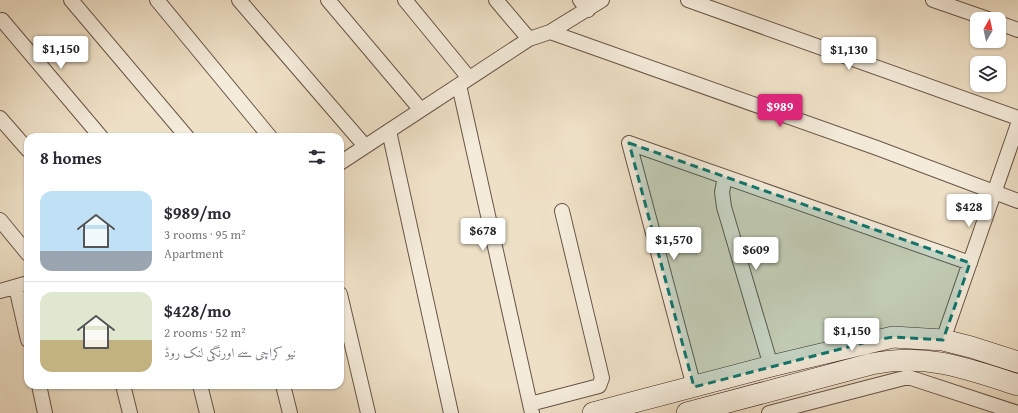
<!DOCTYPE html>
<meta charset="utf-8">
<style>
:root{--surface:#fff;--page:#f2f2f3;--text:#2b2b33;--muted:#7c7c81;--line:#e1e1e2;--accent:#db2777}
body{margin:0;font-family:"Gentium Book Plus",Amiri,serif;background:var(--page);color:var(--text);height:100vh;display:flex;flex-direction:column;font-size:15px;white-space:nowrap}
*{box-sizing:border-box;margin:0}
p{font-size:13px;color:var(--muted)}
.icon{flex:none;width:22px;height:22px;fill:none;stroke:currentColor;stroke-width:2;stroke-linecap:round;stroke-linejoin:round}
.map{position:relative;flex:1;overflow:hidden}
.panel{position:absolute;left:24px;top:133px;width:320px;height:256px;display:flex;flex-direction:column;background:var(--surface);border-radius:12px;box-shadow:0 1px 3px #0004}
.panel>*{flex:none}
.needle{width:26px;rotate:9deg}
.fabs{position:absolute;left:970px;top:12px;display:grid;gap:8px}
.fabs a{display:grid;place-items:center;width:36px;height:36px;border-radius:8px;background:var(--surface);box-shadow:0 1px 3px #0004;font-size:20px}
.price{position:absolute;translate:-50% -34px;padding:0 9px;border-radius:4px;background:#fff;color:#222;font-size:13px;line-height:26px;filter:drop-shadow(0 1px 2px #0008)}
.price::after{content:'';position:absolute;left:50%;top:24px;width:12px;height:9px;margin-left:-6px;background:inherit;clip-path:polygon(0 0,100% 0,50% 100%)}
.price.on{background:var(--accent);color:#fff}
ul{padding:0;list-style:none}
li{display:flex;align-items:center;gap:12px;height:100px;padding:0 16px}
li+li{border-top:1px solid var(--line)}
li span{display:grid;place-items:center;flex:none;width:112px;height:80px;border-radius:12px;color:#555}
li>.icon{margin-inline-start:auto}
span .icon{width:48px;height:48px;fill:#fffc;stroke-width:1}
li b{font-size:17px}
h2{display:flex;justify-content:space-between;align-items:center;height:48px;padding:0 16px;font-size:17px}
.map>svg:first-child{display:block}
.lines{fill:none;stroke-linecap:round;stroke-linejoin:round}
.street-casing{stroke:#685448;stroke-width:16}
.secondary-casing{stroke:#3b251e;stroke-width:22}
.street{stroke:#f4ebda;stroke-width:14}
.secondary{stroke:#f4ebda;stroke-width:21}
.marked{fill:#0f766e;fill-opacity:0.2;stroke:#0f766e;stroke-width:3;stroke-dasharray:8 5;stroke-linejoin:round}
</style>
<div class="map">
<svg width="1018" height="413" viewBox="0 0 1018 413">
<rect width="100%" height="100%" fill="#eee0c6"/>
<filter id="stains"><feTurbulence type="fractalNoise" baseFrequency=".005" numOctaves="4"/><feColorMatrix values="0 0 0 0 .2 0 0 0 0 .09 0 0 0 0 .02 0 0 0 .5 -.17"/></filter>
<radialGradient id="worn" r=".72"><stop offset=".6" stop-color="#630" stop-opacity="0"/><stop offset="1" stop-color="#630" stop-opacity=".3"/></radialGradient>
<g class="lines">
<defs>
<path id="street" d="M71,0L187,137
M157,0L270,137
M239,0L365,146
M328,0L421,110
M405,0L469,78
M496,0L529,39
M580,0L588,10
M688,0L1018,118
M933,0L988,19
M2,20L101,137
M999,23L1018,30
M550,32L877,148L1018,201
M459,85L532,413
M0,118L28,150
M389,131L451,413
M629,143L970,263
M629,143L694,387
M340,163L529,39L550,32L602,0
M725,177L722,192L724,207L771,366
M0,220L28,254
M16,287L28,340
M0,291L28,283
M340,294L368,413
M943,340L1018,124
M39,385L45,413
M123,385L130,413
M200,385L207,413
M283,385L290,413
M530,404L599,386L602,378L562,211
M769,413L908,377L1018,413"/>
<path id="secondary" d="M593,413L771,366L893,337L943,340L971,347L1018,362
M687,413L871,364C928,353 965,368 1018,385"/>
</defs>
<!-- street casing -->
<use href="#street" class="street-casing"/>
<!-- secondary casing -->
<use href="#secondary" class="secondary-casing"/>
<!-- street -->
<use href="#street" class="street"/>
<!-- secondary -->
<use href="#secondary" class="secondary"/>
</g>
<!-- marked area -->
<path class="marked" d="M629,143L970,263L943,340L893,337L875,340L694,387Z"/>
<rect width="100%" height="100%" filter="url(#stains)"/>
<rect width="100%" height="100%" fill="url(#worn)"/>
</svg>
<div class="fabs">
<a><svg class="needle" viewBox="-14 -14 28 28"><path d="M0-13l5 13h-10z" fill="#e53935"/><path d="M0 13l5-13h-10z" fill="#7c7c81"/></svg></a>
<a><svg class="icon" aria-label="layers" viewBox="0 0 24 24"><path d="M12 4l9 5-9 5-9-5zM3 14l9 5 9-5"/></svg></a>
</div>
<b class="price" style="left:61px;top:70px">$1,150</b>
<b class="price" style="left:849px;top:71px">$1,130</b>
<b class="price on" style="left:780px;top:128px">$989</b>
<b class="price" style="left:969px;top:228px">$428</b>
<b class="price" style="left:483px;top:252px">$678</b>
<b class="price" style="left:674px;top:261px">$1,570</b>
<b class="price" style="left:756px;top:271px">$609</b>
<b class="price" style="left:852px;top:352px">$1,150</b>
<section class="panel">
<h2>8 homes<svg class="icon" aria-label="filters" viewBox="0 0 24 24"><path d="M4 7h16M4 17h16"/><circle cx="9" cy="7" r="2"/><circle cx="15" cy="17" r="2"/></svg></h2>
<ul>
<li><span style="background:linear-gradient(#bfe0f5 75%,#9aa5b1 0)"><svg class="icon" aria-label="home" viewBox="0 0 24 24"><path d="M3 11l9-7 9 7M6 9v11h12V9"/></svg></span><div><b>$989/mo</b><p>3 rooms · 95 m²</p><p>Apartment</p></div></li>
<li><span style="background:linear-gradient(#dfe7d0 60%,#c2b280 0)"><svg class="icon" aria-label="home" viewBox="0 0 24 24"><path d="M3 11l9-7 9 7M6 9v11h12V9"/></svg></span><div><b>$428/mo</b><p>2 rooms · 52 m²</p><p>نیو کراچی سے اورنگی لنک روڈ</p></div></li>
</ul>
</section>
</div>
